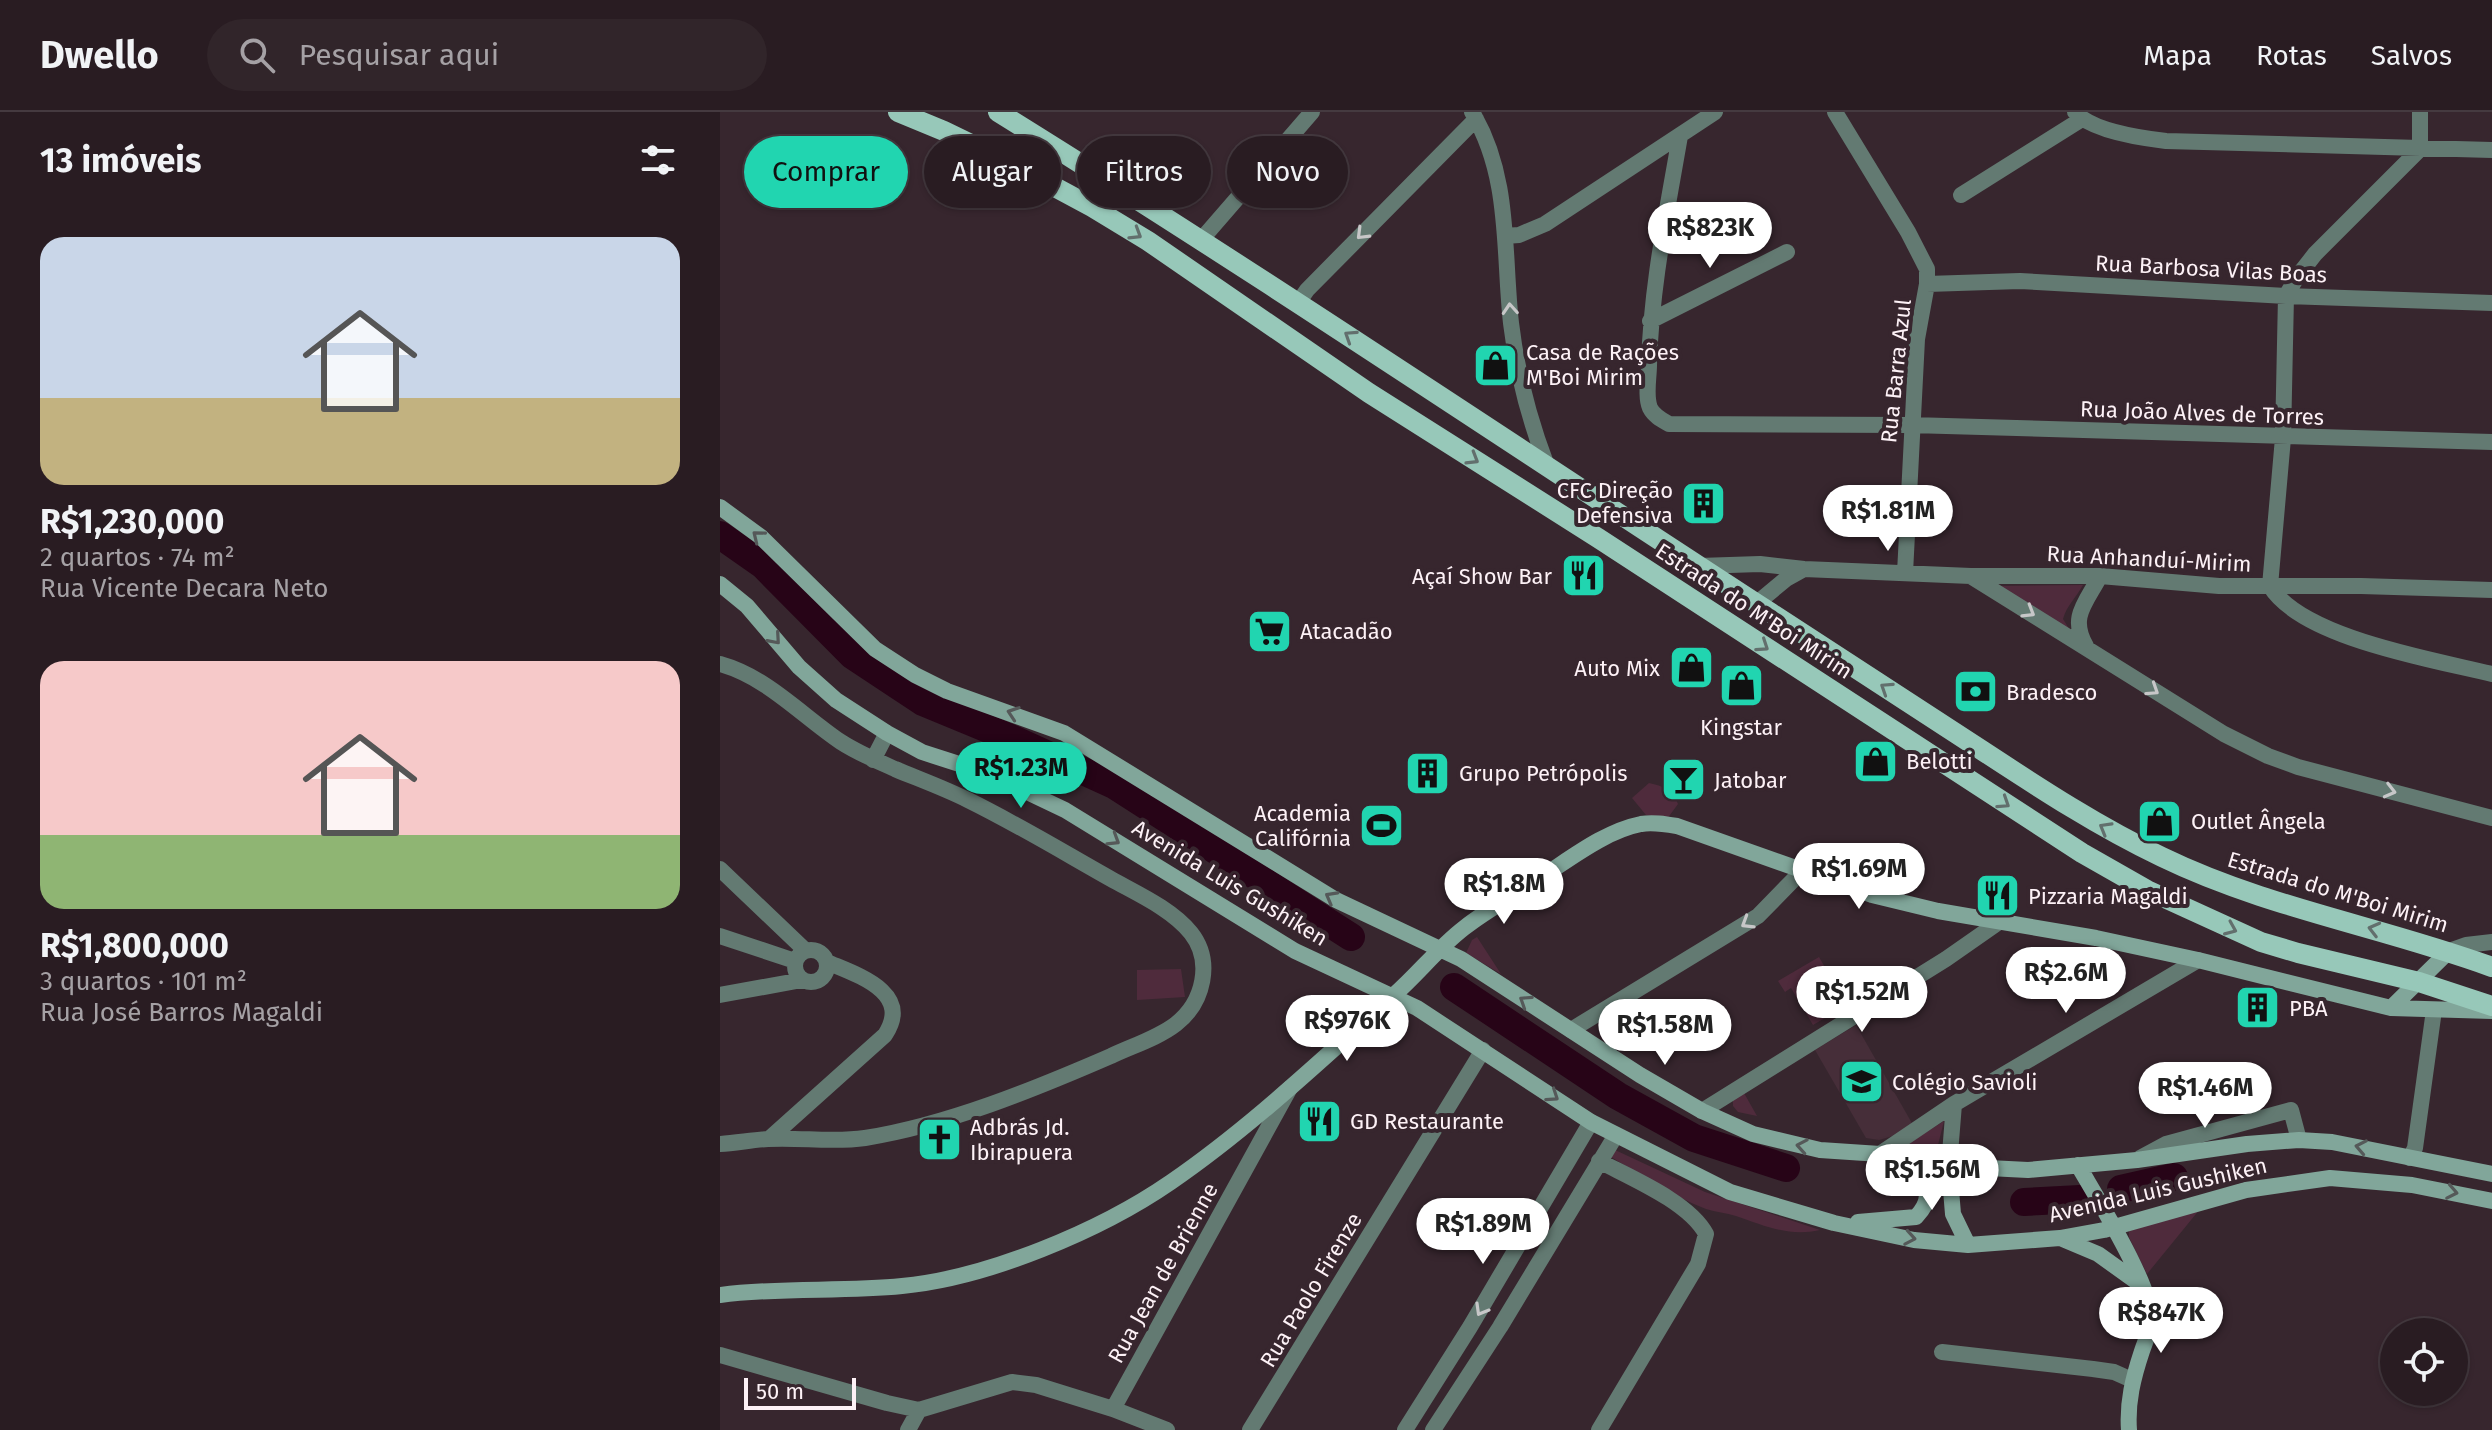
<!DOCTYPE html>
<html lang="pt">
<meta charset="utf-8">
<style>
:root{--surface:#291c22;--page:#31252a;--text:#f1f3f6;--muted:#a5a1a5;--line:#453a40;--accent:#21d5b0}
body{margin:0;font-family:"Fira Sans",sans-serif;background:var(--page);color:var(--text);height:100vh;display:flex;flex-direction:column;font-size:30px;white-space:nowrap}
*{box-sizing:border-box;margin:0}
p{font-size:26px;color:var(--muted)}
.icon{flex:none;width:44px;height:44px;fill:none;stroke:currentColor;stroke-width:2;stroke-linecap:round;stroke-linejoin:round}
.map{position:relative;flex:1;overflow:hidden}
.sheet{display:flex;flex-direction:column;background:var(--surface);width:720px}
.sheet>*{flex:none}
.top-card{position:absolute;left:24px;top:24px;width:760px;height:72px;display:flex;gap:16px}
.tools{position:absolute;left:1660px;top:1206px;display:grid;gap:16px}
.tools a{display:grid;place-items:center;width:88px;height:88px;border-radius:50%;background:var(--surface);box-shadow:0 2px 6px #0004,0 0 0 2px var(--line);font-size:40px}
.scale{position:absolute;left:24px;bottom:20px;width:112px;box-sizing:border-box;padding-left:8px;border:4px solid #fdf1f6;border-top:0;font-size:22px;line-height:28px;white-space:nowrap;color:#fdf1f6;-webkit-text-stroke:6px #37262e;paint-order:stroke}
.price{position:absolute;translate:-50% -68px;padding:0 18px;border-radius:28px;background:#fff;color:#222;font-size:26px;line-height:52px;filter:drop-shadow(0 2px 4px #0008)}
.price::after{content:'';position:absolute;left:50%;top:48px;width:24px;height:18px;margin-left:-12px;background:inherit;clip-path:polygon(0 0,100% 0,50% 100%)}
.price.on{background:var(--accent);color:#111}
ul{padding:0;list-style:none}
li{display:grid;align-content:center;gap:16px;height:424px;padding:0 40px}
li span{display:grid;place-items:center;height:248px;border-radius:24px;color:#555}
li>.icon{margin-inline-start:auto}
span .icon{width:144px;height:144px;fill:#fffc;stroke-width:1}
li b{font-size:34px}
h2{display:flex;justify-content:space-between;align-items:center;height:96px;padding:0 40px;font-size:34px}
.chip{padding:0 28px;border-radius:36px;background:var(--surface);box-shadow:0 2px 6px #0004,0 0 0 2px var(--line);font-size:28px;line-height:72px}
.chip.on{background:var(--accent);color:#111}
header{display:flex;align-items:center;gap:48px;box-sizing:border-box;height:112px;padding:0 40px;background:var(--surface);border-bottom:2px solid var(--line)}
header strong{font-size:38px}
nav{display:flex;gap:44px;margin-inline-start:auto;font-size:28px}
.search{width:560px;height:72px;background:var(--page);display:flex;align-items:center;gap:20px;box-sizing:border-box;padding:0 28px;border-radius:44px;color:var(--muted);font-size:30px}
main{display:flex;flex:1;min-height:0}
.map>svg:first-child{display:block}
.built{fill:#462e39}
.green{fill:#4f2b3c}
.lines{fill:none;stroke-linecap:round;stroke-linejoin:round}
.river{stroke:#270417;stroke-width:28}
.street{stroke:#637a72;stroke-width:16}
.secondary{stroke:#81a69a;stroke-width:16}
.primary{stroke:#97c8b9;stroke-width:20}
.oneway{stroke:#626f6d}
.oneway2{stroke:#c7c7c8}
.oneway3{stroke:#555959}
.labels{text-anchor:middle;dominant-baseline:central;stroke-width:8;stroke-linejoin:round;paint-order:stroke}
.street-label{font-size:22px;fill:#fdf1f6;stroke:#37262e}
.poi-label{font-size:22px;fill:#fdf1f6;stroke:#37262e;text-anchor:start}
</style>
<header>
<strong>Dwello</strong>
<div class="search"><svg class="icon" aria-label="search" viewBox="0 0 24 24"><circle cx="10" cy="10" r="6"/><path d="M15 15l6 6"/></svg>Pesquisar aqui</div>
<nav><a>Mapa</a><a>Rotas</a><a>Salvos</a></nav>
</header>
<main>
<section class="sheet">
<h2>13 imóveis<svg class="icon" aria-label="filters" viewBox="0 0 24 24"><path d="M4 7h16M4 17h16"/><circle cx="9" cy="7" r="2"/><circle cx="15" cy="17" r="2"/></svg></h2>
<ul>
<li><span style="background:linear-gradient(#c9d6e8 65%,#c2b280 0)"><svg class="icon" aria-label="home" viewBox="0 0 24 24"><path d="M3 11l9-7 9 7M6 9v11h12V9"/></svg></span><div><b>R$1,230,000</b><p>2 quartos · 74 m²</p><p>Rua Vicente Decara Neto</p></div></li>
<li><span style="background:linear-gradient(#f6c9c9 70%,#8fb573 0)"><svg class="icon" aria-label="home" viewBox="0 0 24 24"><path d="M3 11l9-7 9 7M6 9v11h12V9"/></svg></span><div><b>R$1,800,000</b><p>3 quartos · 101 m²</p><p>Rua José Barros Magaldi</p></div></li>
</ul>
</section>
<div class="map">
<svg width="1772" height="1318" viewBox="0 0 1772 1318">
<rect width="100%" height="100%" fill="#37262e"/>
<!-- built -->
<path class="built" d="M1136,913L1193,1013L1180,1022L1159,1028L1146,1026L1095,938Z"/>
<!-- green -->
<path class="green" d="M1363,473C1356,486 1347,493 1343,507L1353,523L1277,474Z
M929,671C943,674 953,678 958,692L947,707L926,703L912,686Z
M757,825L781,862L746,841L752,828Z
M1099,845L1127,893L1093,913L1071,876L1065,880L1058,869Z
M461,857L465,885L417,888V858Z
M1024,981L1037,1004L1018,1000L1013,994V987Z
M1224,1009L1217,1037L1186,1033Z
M893,1037L985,1080L1100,1118C1069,1125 1045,1114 1016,1104C1006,1101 996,1100 986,1097C952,1084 919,1062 888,1043Z
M1480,1097L1427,1162L1409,1125V1119Z"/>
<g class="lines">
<!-- river -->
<path class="river" d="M0,423L43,453L132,543L203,590L295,628L394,673L631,825
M734,875L898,984L974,1026L1066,1056
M1401,1077L1454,1065
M1304,1090L1360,1087"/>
<!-- street -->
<path class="street" d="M752,0C791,65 783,139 791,211C797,262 809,307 827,354
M1115,0L1188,120L1207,157V172L1197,227L1185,461
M1355,0C1372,19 1420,26 1446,29L1772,38
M960,24C947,100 931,175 929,253C929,266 925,284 930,296C934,304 942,308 949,312L1191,313L1772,330
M1241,83L1362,7
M785,124L799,123L825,112L995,0
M481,128L592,0
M1207,172L1300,169L1566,184L1772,191
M578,191L587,178L756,7
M930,209L1067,140
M979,454L1040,452L1084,457L1251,464H1380L1499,474H1641L1772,478
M1252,465L1504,622L1548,644L1578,655L1772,706
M1550,474L1563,326L1566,184L1577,165L1595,142L1700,37V0
M1550,474C1581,526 1715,548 1772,562
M1036,492L1066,467L1084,457
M1366,534C1349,505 1366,491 1380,464
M0,552C47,565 81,603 121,630C138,641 157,649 175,657C199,667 224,676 248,688C297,712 343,740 391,767C416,781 452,797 471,821C493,849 484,890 456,912C438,926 412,934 391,944C315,977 227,1013 145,1026C112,1031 81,1025 48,1027C32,1028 16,1031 0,1032
M153,648L167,621
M0,757L86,839
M0,824L75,849
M75 854a16 16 0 1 1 32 0a16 16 0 1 1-32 0Z
M1729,839L1746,833L1772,830
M0,883L82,868
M851,918L1038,804L1083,758
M982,999L1226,847L1279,810
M49,1027L165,923C193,880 137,863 107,850
M1160,1042L1234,992L1478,848
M1420,1046L1446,1032L1571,998L1579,1028
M1690,1046L1695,1036L1714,898
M879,1049C911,1066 969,1090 986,1122L978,1152L879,1318
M1229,1054L1234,992
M1222,1240L1373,1257L1394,1260L1412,1268
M0,1243L167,1291L199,1298L292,1270L316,1273L393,1297L447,1318
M393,1297L570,976
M188,1318L199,1298
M530,1318L763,938
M685,1318L750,1215L871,1010
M713,1318L780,1215L896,1023"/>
<!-- secondary -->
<path class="secondary" d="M0,395L41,425L155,537L195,563L227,579L344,621L616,788L741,847L920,963L982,999L1033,1022L1100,1038L1160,1042L1229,1054L1308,1058L1417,1048L1527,1032L1579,1028L1612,1030L1772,1062
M0,472L27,494L79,555L116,588L167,621L202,640L267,661L345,698L575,839L697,896L871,1010L1010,1080L1114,1111L1194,1128L1248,1133L1340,1126L1384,1118L1526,1078L1610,1066L1692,1073L1772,1089
M1671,896L1729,839
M1358,1053C1375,1083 1435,1178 1431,1210C1430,1219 1425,1230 1422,1239C1413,1266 1407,1290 1409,1318
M1229,1054L1233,1102L1248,1133
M1138,1110L1196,1105C1220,1080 1201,1061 1176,1049
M1340,1126L1378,1142L1417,1170
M0,1183C60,1175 122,1180 182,1174C267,1166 380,1119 451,1070C531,1015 602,947 674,883C698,862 718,836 744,816C768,797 795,783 820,766C850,747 885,719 921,712C933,710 945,712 957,714L1152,783L1218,799L1376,826L1478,848L1671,896L1772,899"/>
<!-- primary -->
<path class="primary" d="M178,0L224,19L292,52L372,95L428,129L649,281L878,426L1362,741L1427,778L1541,830L1578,841L1699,870L1772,894
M278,0C539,162 794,334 1051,501C1122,547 1192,593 1263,639C1321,677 1379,715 1442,745C1547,796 1663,815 1772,855"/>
</g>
<!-- one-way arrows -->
<defs><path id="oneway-chevron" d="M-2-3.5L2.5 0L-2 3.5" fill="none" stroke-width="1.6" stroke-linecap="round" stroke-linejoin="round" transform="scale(2)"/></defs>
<g class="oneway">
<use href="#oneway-chevron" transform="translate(416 122) rotate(32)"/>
<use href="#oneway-chevron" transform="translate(630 224) rotate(-147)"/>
<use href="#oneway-chevron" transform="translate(753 347) rotate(31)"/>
<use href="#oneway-chevron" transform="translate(1043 534) rotate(34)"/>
<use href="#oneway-chevron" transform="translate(1166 576) rotate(-147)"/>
<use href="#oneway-chevron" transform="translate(1284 691) rotate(33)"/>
<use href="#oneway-chevron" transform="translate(1385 716) rotate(-150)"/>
<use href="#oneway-chevron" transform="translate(1511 817) rotate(23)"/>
<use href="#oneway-chevron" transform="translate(1654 817) rotate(-166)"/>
</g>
<g class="oneway2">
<use href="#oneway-chevron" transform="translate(642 122) rotate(135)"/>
<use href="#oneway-chevron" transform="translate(790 197) rotate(-94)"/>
<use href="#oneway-chevron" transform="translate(1309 500) rotate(31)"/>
<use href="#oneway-chevron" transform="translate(1433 578) rotate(33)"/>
<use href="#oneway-chevron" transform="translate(1670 679) rotate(14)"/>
<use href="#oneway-chevron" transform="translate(1027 811) rotate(148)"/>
<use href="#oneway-chevron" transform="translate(761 1198) rotate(120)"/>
</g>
<g class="oneway3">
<use href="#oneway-chevron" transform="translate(38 424) rotate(-141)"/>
<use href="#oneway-chevron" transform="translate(55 527) rotate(49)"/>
<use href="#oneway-chevron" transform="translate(293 601) rotate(-161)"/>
<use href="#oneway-chevron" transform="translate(394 728) rotate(32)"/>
<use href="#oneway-chevron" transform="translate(611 785) rotate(-151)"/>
<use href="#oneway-chevron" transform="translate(805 889) rotate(-147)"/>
<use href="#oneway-chevron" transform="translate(833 984) rotate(34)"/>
<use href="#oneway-chevron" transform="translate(1082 1034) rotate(-170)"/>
<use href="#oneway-chevron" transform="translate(1641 1035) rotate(-169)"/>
<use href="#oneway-chevron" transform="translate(1732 1080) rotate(11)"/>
<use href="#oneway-chevron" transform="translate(1190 1126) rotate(10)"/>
</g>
<!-- icons -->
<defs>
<symbol id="shop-square" viewBox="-11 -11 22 22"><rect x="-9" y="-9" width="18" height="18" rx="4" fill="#21d5b0" stroke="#37262e"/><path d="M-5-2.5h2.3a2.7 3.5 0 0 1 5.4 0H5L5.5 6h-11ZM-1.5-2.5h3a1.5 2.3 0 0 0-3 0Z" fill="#111"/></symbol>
<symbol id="building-square" viewBox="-11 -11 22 22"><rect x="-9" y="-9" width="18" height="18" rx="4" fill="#21d5b0" stroke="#37262e"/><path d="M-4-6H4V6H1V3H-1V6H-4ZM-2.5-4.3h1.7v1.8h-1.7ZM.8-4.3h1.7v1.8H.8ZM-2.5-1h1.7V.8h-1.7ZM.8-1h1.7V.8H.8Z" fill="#111"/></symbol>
<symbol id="restaurant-square" viewBox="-11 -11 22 22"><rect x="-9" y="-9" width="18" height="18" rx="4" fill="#21d5b0" stroke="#37262e"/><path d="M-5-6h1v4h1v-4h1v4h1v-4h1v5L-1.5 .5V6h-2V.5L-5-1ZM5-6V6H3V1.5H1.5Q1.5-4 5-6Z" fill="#111"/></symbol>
<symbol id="supermarket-square" viewBox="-11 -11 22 22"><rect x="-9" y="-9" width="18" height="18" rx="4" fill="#21d5b0" stroke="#37262e"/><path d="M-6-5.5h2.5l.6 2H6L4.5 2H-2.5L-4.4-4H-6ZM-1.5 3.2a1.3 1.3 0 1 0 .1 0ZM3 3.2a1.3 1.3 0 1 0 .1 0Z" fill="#111"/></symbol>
<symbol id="bank-square" viewBox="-11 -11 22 22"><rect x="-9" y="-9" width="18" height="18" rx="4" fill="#21d5b0" stroke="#37262e"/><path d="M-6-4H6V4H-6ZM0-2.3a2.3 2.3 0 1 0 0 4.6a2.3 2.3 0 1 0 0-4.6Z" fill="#111"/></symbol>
<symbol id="bar-square" viewBox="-11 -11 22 22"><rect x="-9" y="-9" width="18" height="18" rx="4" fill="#21d5b0" stroke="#37262e"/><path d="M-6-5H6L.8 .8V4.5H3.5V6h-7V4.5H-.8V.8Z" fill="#111"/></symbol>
<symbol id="stadium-square" viewBox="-11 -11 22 22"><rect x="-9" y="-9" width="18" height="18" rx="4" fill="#21d5b0" stroke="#37262e"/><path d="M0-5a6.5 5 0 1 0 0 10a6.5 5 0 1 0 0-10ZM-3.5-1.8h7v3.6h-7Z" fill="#111"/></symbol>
<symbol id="school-square" viewBox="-11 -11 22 22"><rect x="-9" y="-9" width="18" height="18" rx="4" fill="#21d5b0" stroke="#37262e"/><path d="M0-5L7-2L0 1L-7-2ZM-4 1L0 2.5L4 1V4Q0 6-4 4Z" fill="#111"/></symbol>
<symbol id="church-square" viewBox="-11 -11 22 22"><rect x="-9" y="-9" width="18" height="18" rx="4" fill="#21d5b0" stroke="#37262e"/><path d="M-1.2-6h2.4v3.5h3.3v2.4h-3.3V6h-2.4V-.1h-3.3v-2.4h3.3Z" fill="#111"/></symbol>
</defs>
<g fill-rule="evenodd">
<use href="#shop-square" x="750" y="228" width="51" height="51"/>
<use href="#building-square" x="958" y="366" width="51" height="51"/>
<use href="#restaurant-square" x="838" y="438" width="51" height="51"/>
<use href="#supermarket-square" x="524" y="494" width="51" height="51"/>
<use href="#shop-square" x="946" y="530" width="51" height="51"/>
<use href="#shop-square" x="996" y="548" width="51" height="51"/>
<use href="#bank-square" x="1230" y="554" width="51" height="51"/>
<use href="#shop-square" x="1130" y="624" width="51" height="51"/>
<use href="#building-square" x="682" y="636" width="51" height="51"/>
<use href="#bar-square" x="938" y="642" width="51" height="51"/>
<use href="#shop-square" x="1414" y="684" width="51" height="51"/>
<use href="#stadium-square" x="636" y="688" width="51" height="51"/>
<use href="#restaurant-square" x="1252" y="758" width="51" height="51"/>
<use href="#building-square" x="1512" y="870" width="51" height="51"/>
<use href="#school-square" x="1116" y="944" width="51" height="51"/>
<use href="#restaurant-square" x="574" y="984" width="51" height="51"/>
<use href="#church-square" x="194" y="1002" width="51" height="51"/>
</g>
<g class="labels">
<!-- street labels -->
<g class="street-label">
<text transform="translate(1491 157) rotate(3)">Rua Barbosa Vilas Boas</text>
<text transform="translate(1176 259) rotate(-84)">Rua Barra Azul</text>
<text transform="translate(1482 301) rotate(2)">Rua João Alves de Torres</text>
<text transform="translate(1429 447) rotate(3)">Rua Anhanduí-Mirim</text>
<text transform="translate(1034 499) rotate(33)">Estrada do M'Boi Mirim</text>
<text transform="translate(510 771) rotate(31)">Avenida Luis Gushiken</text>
<text transform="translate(1618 780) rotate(17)">Estrada do M'Boi Mirim</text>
<text transform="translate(1438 1078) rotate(-13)">Avenida Luis Gushiken</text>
<text transform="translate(443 1161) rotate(-61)">Rua Jean de Brienne</text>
<text transform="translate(591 1178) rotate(-59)">Rua Paolo Firenze</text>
</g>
<!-- poi labels -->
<g class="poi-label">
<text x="806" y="240">Casa de Rações<tspan x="806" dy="25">M'Boi Mirim</tspan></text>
<text x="953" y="378" text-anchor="end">CFC Direção<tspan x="953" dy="25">Defensiva</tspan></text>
<text x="832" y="464" text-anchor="end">Açaí Show Bar</text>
<text x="580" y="519">Atacadão</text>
<text x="940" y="556" text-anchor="end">Auto Mix</text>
<text x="1286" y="580">Bradesco</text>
<text x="1021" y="615" text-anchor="middle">Kingstar</text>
<text x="1186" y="649">Belotti</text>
<text x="739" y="661">Grupo Petrópolis</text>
<text x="994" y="668">Jatobar</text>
<text x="631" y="701" text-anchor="end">Academia<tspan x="631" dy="25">Califórnia</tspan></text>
<text x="1471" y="709">Outlet Ângela</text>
<text x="1308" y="784">Pizzaria Magaldi</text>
<text x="1569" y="896">PBA</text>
<text x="1172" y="970">Colégio Savioli</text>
<text x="630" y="1009">GD Restaurante</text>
<text x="250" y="1015">Adbrás Jd.<tspan x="250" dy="25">Ibirapuera</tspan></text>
</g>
</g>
</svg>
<div class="tools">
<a><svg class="icon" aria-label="locate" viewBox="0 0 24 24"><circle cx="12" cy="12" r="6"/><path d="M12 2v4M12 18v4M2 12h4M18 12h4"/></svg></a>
</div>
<div class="scale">50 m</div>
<b class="price" style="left:990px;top:158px">R$823K</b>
<b class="price" style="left:1168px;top:441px">R$1.81M</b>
<b class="price on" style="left:301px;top:698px">R$1.23M</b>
<b class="price" style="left:1139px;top:799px">R$1.69M</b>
<b class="price" style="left:784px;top:814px">R$1.8M</b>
<b class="price" style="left:1346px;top:903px">R$2.6M</b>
<b class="price" style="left:1142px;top:922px">R$1.52M</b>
<b class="price" style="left:627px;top:951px">R$976K</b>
<b class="price" style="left:945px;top:955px">R$1.58M</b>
<b class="price" style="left:1485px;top:1018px">R$1.46M</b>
<b class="price" style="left:1212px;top:1100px">R$1.56M</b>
<b class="price" style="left:763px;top:1154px">R$1.89M</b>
<b class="price" style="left:1441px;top:1243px">R$847K</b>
<div class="top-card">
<a class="chip on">Comprar</a>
<a class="chip">Alugar</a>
<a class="chip">Filtros</a>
<a class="chip">Novo</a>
</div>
</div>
</main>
